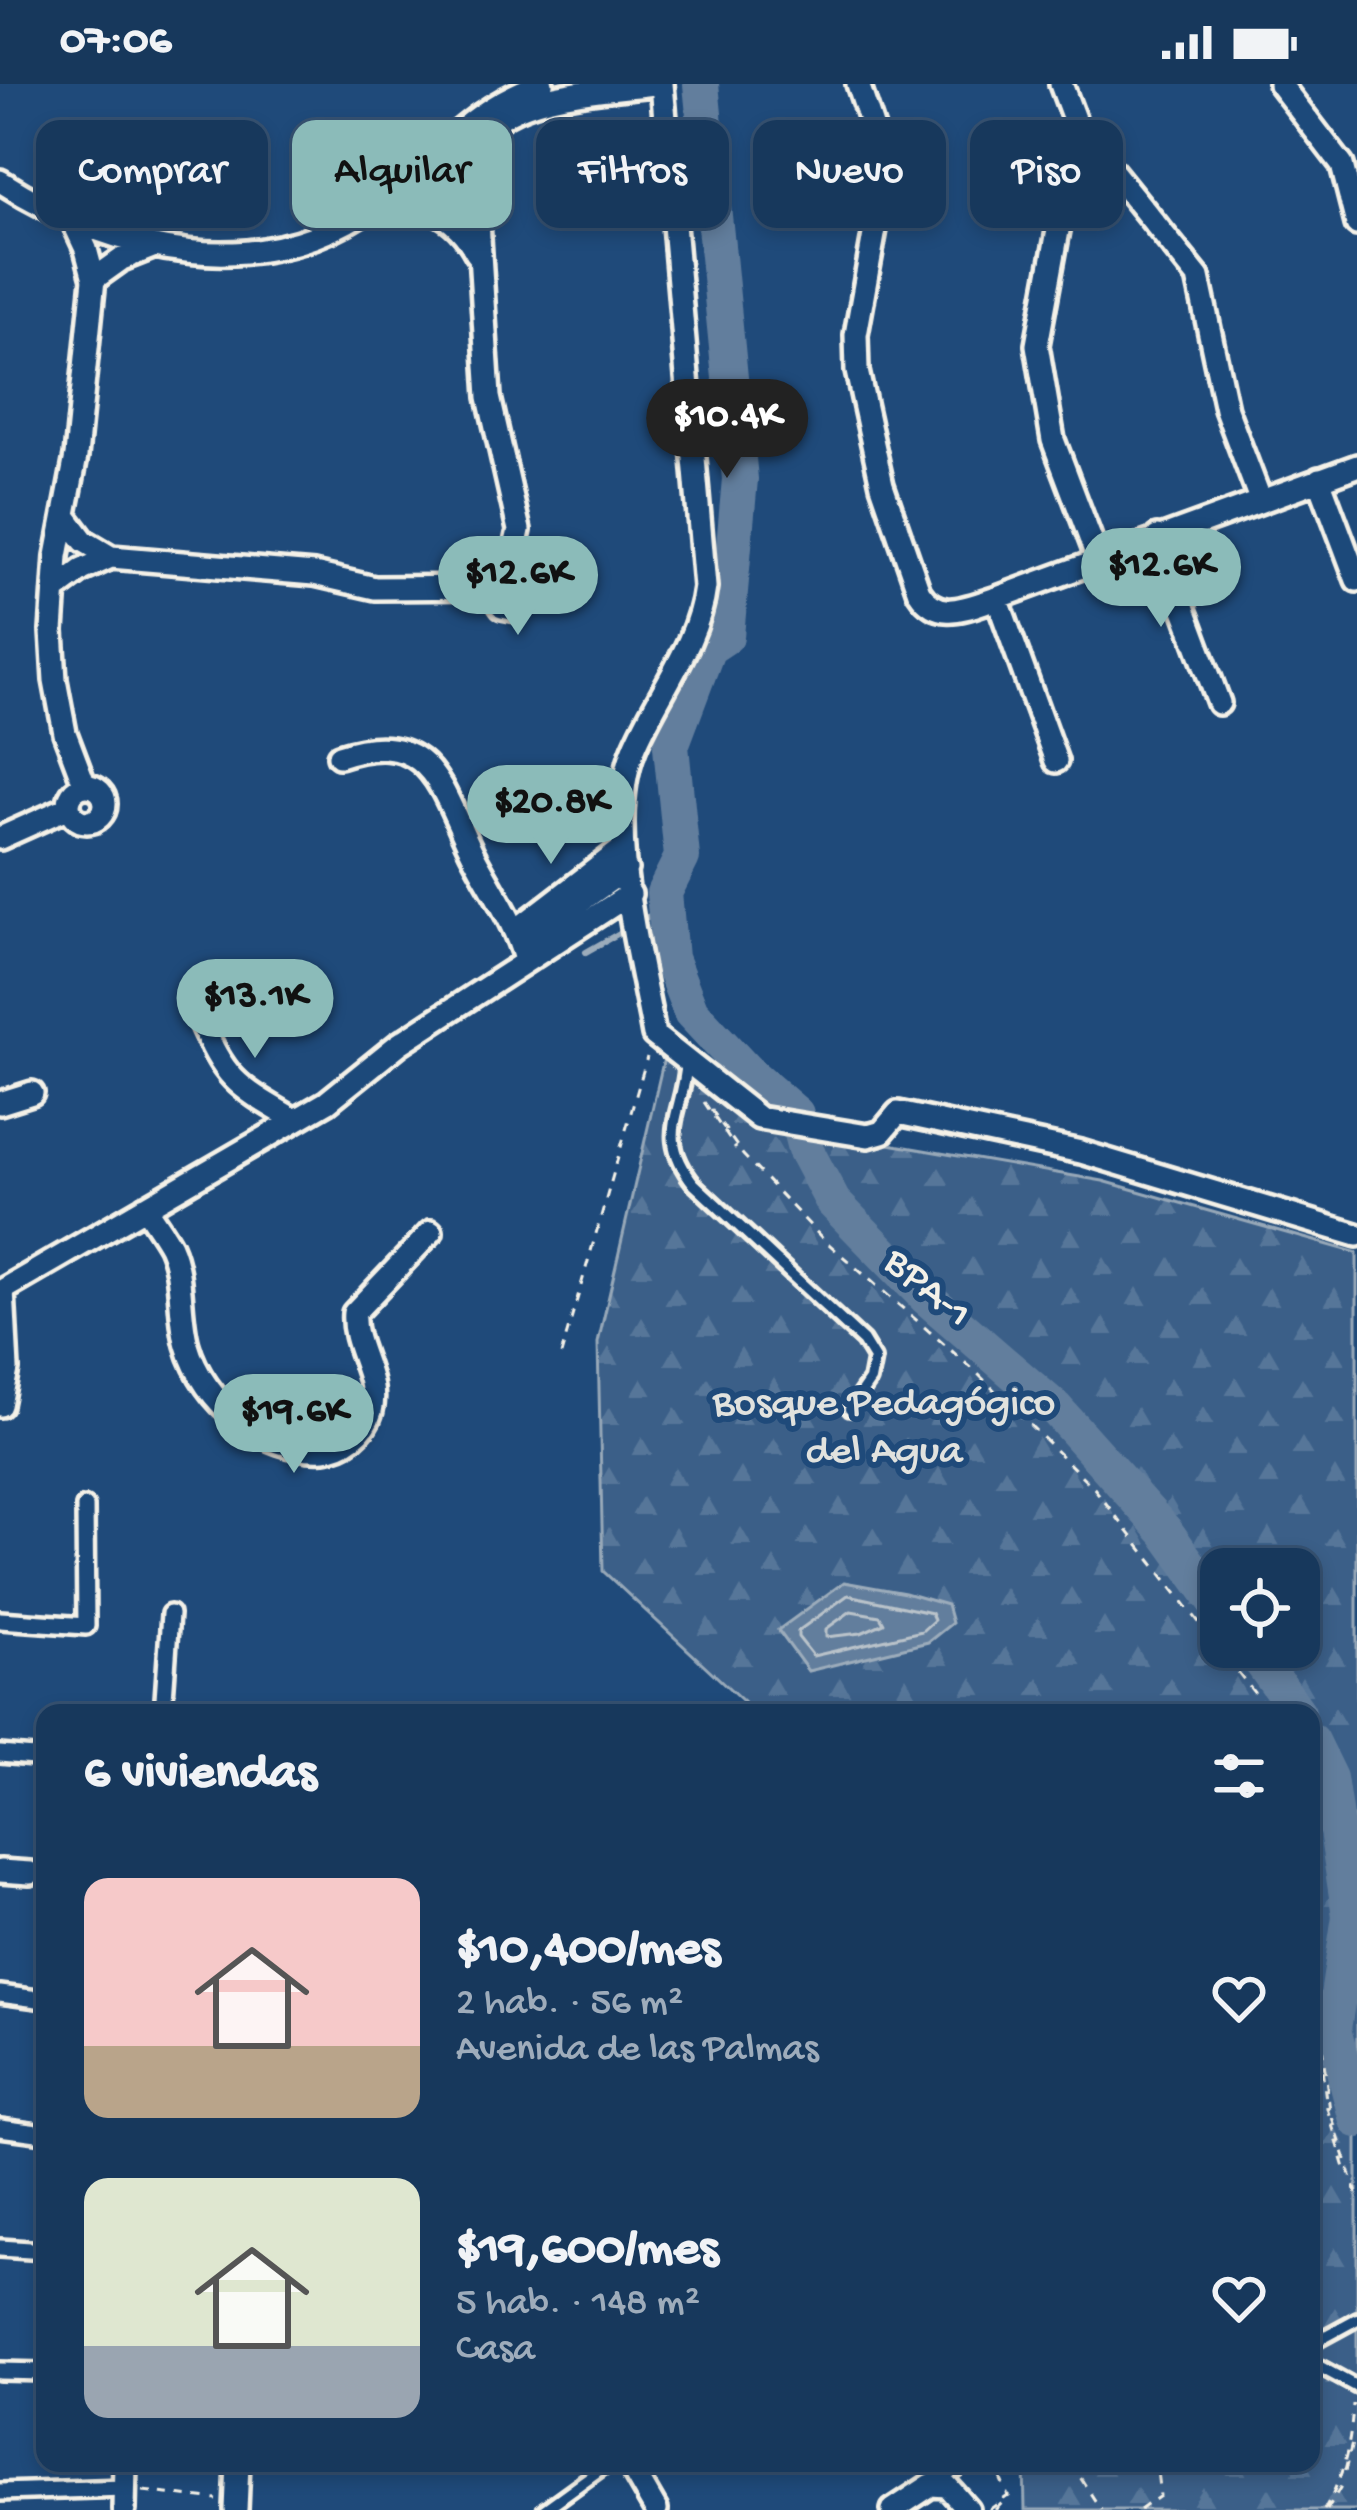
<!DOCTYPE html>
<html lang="es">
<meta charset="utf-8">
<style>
:root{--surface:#17385c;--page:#203f62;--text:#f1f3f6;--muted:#9eacbb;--line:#365272;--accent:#8bbbb9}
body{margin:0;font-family:"Gochi Hand",sans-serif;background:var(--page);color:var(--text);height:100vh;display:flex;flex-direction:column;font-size:45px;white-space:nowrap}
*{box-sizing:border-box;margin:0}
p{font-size:39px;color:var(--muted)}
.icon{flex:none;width:66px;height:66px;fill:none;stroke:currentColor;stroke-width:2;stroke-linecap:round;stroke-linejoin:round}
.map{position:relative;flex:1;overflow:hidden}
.details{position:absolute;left:36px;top:1620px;width:1284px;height:768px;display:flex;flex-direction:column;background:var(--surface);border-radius:24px;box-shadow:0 6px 18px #0003,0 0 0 3px var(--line)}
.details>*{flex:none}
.top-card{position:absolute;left:36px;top:36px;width:1287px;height:108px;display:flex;gap:24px}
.fabs{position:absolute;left:1200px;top:1464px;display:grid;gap:24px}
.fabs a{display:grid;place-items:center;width:120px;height:120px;border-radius:24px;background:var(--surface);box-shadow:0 6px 18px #0003,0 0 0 3px var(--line);font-size:60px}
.price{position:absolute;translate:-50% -102px;padding:0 27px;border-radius:42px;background:var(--accent);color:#111;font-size:39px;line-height:78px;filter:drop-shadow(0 3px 6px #0008)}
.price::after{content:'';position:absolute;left:50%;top:72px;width:36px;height:27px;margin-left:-18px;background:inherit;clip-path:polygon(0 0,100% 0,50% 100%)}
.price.active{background:#222;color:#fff}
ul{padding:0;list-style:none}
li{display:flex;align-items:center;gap:36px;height:300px;padding:0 48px}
li span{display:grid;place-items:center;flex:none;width:336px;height:240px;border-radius:24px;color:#555}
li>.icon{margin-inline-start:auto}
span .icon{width:144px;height:144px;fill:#fffc;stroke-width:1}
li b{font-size:51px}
h2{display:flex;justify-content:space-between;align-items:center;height:144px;padding:0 48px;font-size:51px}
.chip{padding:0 42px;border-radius:24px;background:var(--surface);box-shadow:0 6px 18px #0003,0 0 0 3px var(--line);font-size:42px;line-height:108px}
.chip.active{background:var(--accent);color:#111}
.status{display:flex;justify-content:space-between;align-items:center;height:84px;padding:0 60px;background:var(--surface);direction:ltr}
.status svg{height:33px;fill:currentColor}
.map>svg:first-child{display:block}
.forest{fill:url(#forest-firs);stroke:#97a8b8;stroke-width:3;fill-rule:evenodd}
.water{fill:#627e9d;stroke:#9cacbb;stroke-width:3}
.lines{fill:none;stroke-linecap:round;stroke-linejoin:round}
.shore{stroke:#bac3ca;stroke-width:3}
.stream{stroke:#9cacbb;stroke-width:6}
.river{stroke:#627e9d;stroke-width:36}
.service-casing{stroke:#f4f1e8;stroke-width:20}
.pedestrian-casing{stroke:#f4f1e8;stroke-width:24}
.minor-casing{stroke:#f4f1e8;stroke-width:30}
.path{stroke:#f4f1e8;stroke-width:3;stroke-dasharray:9 9;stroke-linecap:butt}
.service{stroke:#1f4a7a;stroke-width:10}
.pedestrian{stroke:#1f4a7a;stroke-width:15}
.minor{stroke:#1f4a7a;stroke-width:21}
.labels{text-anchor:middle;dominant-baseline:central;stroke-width:12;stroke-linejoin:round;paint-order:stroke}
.street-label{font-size:42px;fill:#f4f1e8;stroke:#1f4a7a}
.park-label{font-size:42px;fill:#e1e2de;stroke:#1f4a7a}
</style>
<div class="status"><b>07:06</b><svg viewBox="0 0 49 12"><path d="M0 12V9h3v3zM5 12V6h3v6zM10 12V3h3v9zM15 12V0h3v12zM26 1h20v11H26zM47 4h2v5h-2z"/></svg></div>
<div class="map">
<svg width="1357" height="2426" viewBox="0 0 1357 2426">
<defs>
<pattern id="forest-firs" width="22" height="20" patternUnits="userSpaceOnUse" patternTransform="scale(3)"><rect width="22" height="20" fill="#3a5f88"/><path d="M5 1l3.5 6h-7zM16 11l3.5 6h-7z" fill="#577699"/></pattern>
</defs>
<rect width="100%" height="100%" fill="#1f4a7a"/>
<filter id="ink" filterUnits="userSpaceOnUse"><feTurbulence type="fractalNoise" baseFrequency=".00833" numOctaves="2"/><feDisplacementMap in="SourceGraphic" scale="24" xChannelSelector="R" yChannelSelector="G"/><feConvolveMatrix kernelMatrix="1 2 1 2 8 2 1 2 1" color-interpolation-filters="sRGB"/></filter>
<g filter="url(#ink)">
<!-- forest -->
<path class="forest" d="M664,974L761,1038L1103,1097L1357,1169V2426H1025L1024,2379H1311V1629H756L603,1487L598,1259ZM1221,1485H1299V1563H1221Z"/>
<!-- water -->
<path class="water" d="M844,1498L905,1509L947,1521L952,1539L928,1558L808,1587L778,1546Z"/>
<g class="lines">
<!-- shore -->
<path class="shore" d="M848,1511L931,1529L934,1536L922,1547L813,1572L798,1553V1547Z
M851,1527L880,1532L884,1539L861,1549L826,1553V1545Z"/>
<!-- stream -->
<path class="stream" d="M586,868L665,823
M1335,1731L1357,1735"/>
<!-- river -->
<path class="river" d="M701,0L740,395L726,552L708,564L671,662L682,773L664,809L670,874L691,928L746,987L796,1030L805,1065L833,1118L925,1212L1056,1325L1165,1447L1221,1525
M1251,1563L1298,1629
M1311,1657L1329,1694L1350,1832L1333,1945L1357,2036"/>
<defs>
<path id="service" d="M687,977C683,1033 655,1050 694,1100L863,1257L874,1275L870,1296L850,1325
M1311,2260L1357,2235
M1311,2278L1357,2303
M939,2396L966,2379
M544,2426L609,2379"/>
<path id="pedestrian" d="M0,1536L86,1542L85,1423
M163,1629L170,1530
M0,1670L45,1674
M0,1910L45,1916
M0,2044L45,2050
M0,2164L45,2167
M0,2287L45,2288
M0,2408L125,2404"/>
<path id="minor" d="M662,0L705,503C698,562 656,611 634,665C603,740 640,871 654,951L759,1034L868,1052L882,1048L898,1029L1081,1068L1357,1151
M858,0L886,84L856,251L857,287L882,401L919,508C939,539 967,523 997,514L1357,382
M1061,0L1077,43L1037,261L1053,356L1098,475
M1280,0L1342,81L1357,140
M1077,43L1198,193L1226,325L1260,415
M0,97C115,170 262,205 379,117C435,75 473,22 542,0
M377,118C423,117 455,128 477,170
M72,135L86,165L94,195L76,372L57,472L52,547L55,596L65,649L85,702
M94,195L122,175L155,162
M1319,395L1357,496
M66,433L84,457L111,473L314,490L375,504L494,503
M1157,453L1219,619
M509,491H516L528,501V516L517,526L502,523L494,511L497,497L509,491L519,446L489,313L475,90C477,78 477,64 483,53C507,8 608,6 654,0
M55,506L82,486L111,473
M997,514L1056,677
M339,672C435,640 441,710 475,774C493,808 515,839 525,876
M69 720a18 18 0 1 1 36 0a18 18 0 1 1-36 0Z
M0,754L69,723
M515,847L622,765
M526,856L626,785
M198,932C226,997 235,1001 295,1036
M0,1019L32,1009
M145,1123C153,1136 163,1149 170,1162C184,1193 178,1229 187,1261C203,1318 264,1369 324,1365C345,1363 365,1348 371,1327C380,1293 351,1263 354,1229L431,1148
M0,1321L7,1285L3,1206L327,1018L399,960L630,810
M0,1787L30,1789
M629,2379L656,2426
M124,2426L125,2379
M236,2426L238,2379
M893,2426L931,2401L947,2402L968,2426"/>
</defs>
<!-- service casing -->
<use href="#service" class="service-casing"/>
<!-- pedestrian casing -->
<use href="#pedestrian" class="pedestrian-casing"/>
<!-- minor casing -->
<use href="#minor" class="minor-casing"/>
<!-- path -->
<path class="path" d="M704,1018L736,1065
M711,1025L743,1071L823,1155L976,1288L1094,1404L1270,1629
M561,1271L647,973
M1311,1873L1330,2027L1357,2110
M1311,1897L1327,2024L1345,2084
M1071,2379L1101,2426
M1345,2387L1353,2355
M143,2407L217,2416
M989,2426L1008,2412L996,2384L1003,2379
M995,2426L1010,2411
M1140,2426L1160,2412L1156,2379
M1324,2426C1344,2392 1351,2359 1353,2320
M1327,2426L1341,2402"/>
<!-- service -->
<use href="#service" class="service"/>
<!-- pedestrian -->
<use href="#pedestrian" class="pedestrian"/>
<!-- minor -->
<use href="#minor" class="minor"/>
</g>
</g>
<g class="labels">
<!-- street labels -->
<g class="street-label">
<text transform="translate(926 1206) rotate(40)">BPA-1</text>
</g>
<!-- park labels -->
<g class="park-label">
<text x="884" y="1321">Bosque Pedagógico<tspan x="884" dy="48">del Agua</tspan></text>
</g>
</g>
</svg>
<div class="fabs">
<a><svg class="icon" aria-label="locate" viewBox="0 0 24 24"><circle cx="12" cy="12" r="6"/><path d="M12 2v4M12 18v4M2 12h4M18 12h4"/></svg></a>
</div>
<b class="price active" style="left:727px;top:397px">$10.4K</b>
<b class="price" style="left:1161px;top:546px">$12.6K</b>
<b class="price" style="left:518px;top:554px">$12.6K</b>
<b class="price" style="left:551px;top:783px">$20.8K</b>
<b class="price" style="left:255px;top:977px">$13.1K</b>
<b class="price" style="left:294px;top:1392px">$19.6K</b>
<div class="top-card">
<a class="chip">Comprar</a>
<a class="chip active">Alquilar</a>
<a class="chip">Filtros</a>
<a class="chip">Nuevo</a>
<a class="chip">Piso</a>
</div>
<section class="details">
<h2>6 viviendas<svg class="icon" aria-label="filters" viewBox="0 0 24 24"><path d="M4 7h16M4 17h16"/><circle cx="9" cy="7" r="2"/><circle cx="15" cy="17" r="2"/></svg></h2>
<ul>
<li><span style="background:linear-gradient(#f6c9c9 70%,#b9a48a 0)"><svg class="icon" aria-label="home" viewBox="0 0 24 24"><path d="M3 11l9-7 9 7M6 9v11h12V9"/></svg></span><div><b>$10,400/mes</b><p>2 hab. · 56 m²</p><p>Avenida de las Palmas</p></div><svg class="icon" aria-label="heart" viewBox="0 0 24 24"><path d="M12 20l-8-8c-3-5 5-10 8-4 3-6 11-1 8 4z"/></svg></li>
<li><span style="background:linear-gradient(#dfe7d0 70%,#9aa5b1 0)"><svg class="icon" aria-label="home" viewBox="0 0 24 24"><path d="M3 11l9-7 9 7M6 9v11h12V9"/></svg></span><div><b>$19,600/mes</b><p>5 hab. · 148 m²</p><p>Casa</p></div><svg class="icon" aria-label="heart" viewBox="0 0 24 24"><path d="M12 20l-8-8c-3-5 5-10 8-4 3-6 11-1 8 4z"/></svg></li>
</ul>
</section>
</div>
